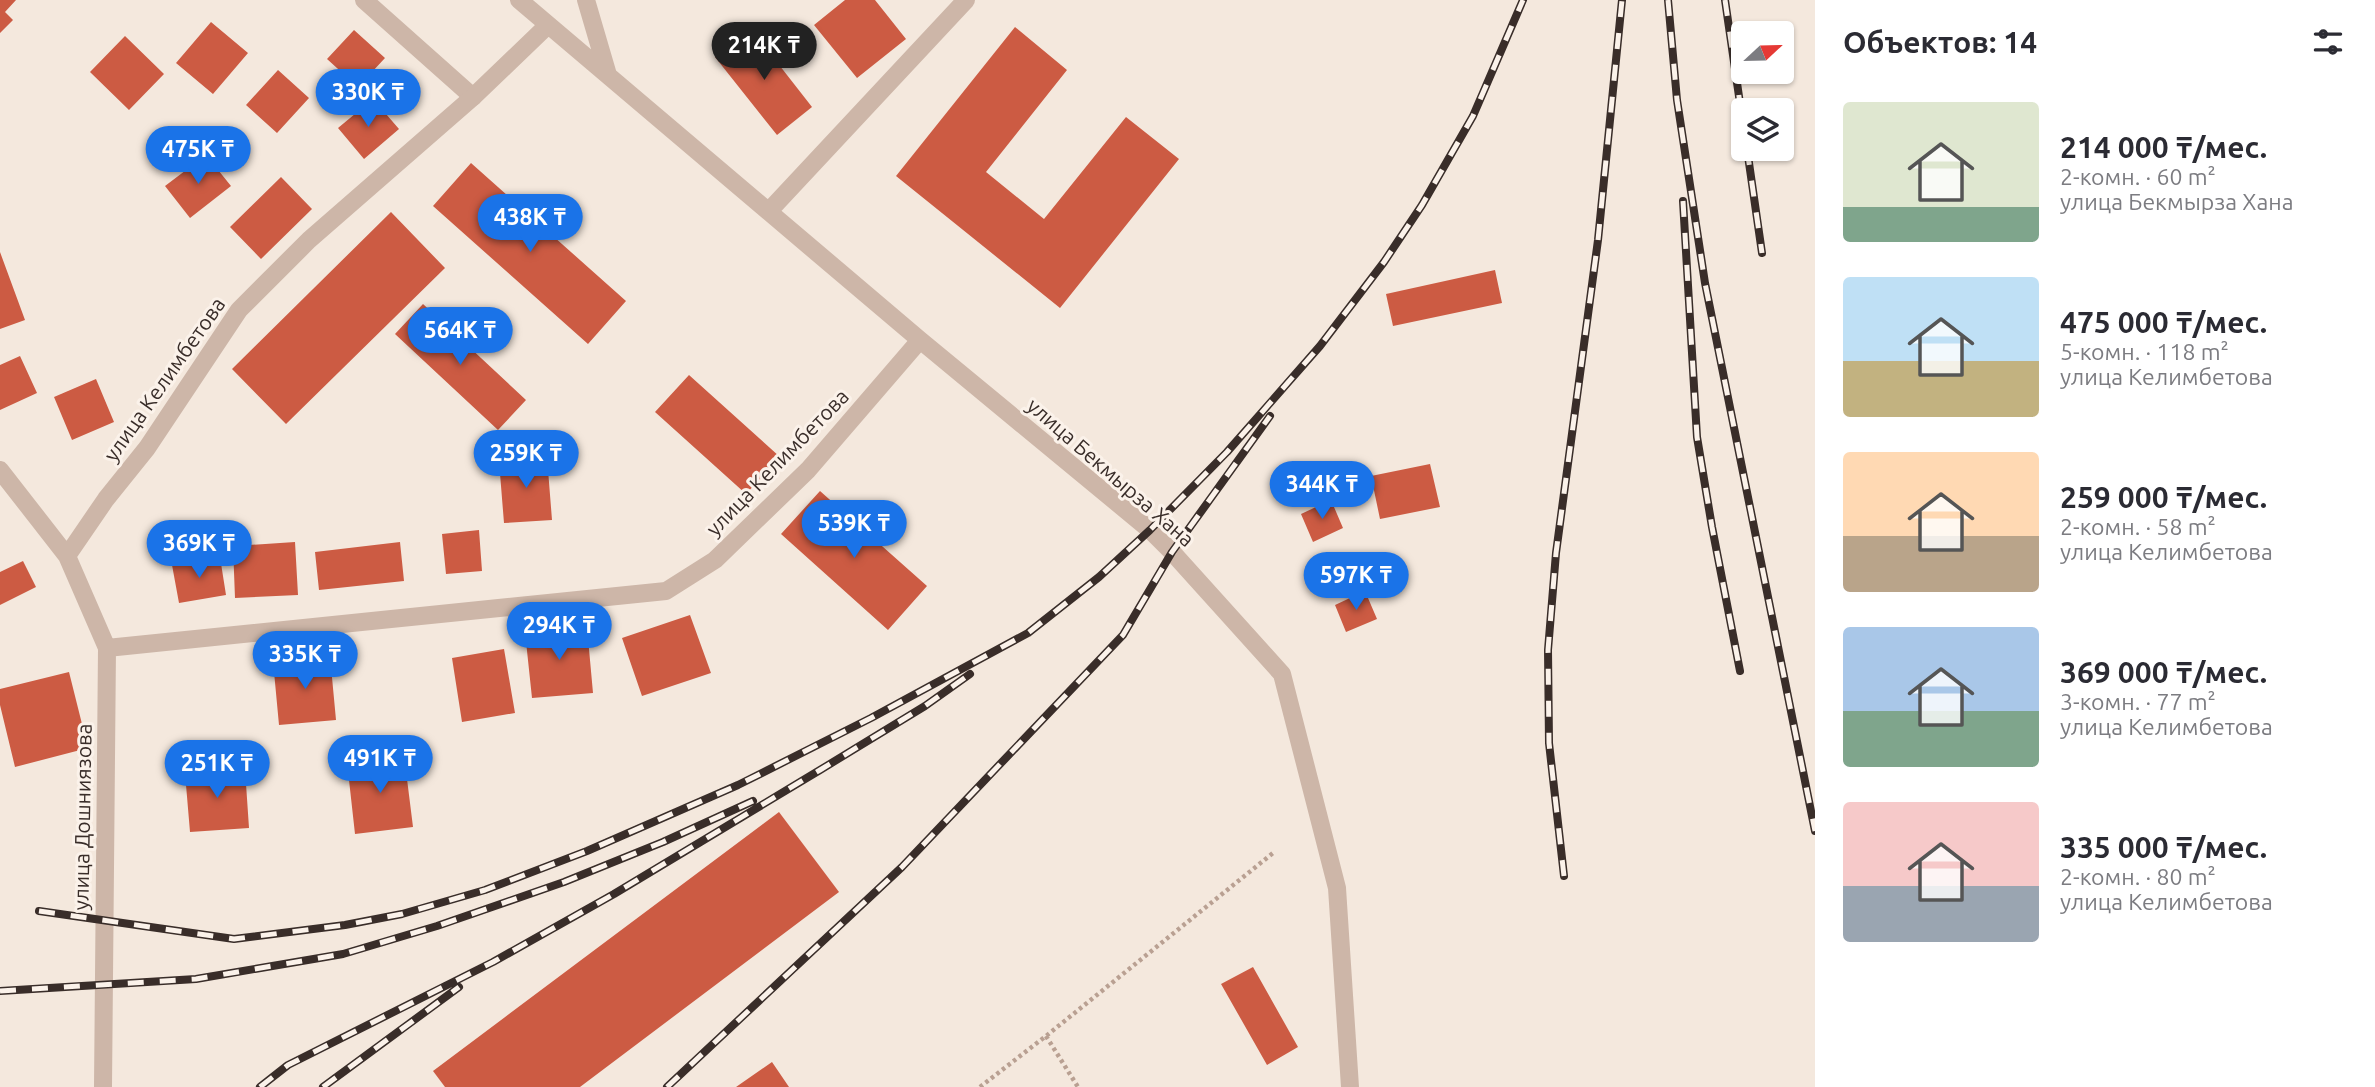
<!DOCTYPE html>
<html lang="ru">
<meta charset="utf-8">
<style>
:root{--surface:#fff;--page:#f2f2f3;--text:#2b2b33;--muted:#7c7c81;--accent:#1a73e8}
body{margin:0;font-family:Ubuntu,sans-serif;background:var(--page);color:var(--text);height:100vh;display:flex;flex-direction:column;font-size:26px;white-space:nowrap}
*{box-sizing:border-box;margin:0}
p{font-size:23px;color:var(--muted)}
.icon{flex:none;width:38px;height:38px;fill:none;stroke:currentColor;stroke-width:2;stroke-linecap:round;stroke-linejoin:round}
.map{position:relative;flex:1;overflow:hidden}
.drawer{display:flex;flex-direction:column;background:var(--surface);width:560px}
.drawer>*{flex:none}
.needle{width:46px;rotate:68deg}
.tools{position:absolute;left:1731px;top:21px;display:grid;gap:14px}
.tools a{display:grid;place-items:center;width:63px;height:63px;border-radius:7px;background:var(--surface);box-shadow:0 2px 5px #0004;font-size:35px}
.price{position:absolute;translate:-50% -60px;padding:0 16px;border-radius:24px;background:var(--accent);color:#fff;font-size:23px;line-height:46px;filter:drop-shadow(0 2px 4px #0008)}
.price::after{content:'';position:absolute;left:50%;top:42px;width:21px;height:16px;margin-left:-10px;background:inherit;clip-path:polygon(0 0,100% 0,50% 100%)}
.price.current{background:#222;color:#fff}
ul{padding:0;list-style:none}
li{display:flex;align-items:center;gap:21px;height:175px;padding:0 28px}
li span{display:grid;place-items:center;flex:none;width:196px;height:140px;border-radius:7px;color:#555}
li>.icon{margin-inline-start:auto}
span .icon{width:84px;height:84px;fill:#fffc;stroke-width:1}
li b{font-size:30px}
h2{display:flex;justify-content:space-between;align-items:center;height:84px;padding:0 28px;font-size:30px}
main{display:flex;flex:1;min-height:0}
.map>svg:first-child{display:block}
.building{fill:#cc5b43}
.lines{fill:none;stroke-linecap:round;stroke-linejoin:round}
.path{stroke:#b9a092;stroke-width:4.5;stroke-dasharray:3.5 3.5;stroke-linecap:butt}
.service{stroke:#cdb6a8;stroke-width:18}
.minor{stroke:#cdb6a8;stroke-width:18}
.rail-casing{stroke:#392d29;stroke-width:8}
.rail{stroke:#fbf2ea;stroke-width:5;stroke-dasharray:16;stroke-linecap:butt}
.labels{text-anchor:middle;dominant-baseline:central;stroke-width:6;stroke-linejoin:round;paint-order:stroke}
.street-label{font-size:21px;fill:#392d29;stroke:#fbf2ea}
</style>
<main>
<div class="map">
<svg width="1815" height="1087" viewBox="0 0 1815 1087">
<rect width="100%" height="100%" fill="#f4e8dd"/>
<!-- building -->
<path class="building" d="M0,0H16L5,12L13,20L0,33Z
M845,0H875L906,39L857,78L814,25Z
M211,22L248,53L213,94L176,63Z
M1015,27L1067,70L986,172L1044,219L1126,117L1179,159L1060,308L896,176Z
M751,29L812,107L777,135L715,57Z
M354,30L385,58L358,87L327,59Z
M125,36L164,74L129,110L90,72Z
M278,70L309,98L277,133L246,105Z
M373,99L399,129L364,159L338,128Z
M206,155L231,186L190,218L165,186Z
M471,163L626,301L588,344L433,206Z
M281,177L312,209L261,259L230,227Z
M391,212L445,268L286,424L232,369Z
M0,252L25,320L0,329Z
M1495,270L1502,303L1393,326L1386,294Z
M423,304L526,400L498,430L395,334Z
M20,356L37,393L0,410V365Z
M689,375L780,457L746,494L655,412Z
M96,379L114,422L72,440L54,397Z
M547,457L552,520L504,523L499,461Z
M1430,464L1440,507L1380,519L1371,476Z
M820,491L927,586L888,630L781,534Z
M1331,500L1343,528L1313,542L1301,514Z
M479,530L482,571L446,574L442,534Z
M295,542L298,595L235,598L233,546Z
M400,542L404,581L319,590L315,552Z
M220,557L226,595L179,603L172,565Z
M23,561L36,587L0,605V572Z
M1365,591L1377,619L1346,632L1335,605Z
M690,615L711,673L642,696L622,638Z
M587,627L593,693L532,698L525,632Z
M504,649L515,713L462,722L452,658Z
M330,656L336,720L279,725L273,661Z
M69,672L88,748L15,767L0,705V689Z
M404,755L413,827L355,834L347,762Z
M245,769L249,828L190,832L185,773Z
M779,812L839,892L580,1087H445L433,1071Z
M1253,967L1298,1047L1267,1065L1221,984Z
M772,1062L789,1087H736Z"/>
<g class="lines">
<!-- path -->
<path class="path" d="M1046,1036L1078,1087
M980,1087L1046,1036L1273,853"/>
<!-- service -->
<path class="service" d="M364,0L473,97"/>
<!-- minor -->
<path class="minor" d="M519,0L920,340L1150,530L1172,552L1282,674L1337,888L1350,1087
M586,0L608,75
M769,211L966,0
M0,470L67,556L106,499L147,448L239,310L309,240L473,97L548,25
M67,556L107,648L103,1087
M107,648L666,591L715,560L808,470L920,340"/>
<defs>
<path id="rail" d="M1668,0L1677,100L1705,283L1815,831
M1725,0L1743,124
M1747,149L1762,253
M1683,201L1697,437L1712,527L1740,671
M1564,876L1549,743L1548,650L1556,553L1598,240L1622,0
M39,911L234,939L345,925L402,914L485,890L587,851L738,785L871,718L1028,633L1099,577L1150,530L1227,452L1320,346L1384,262L1422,205L1473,116L1523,0
M0,991L196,979L343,954L437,926L564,882L663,842L753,801
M260,1087L288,1065L493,962L614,894L820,770L925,706L970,674
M323,1087L459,987
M667,1087L902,867L1123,635L1172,552L1270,416"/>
</defs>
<!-- rail casing -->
<use href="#rail" class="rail-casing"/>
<!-- rail -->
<use href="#rail" class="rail"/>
</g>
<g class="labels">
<!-- street labels -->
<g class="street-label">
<text transform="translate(164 379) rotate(-55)">улица Келимбетова</text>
<text transform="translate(777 462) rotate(-46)">улица Келимбетова</text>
<text transform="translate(1111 472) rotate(41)">улица Бекмырза Хана</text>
<text transform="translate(82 817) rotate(-89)">улица Дошниязова</text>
</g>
</g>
</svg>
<div class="tools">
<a><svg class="needle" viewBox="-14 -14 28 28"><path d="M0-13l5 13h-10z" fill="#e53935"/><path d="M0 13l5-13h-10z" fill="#7c7c81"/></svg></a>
<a><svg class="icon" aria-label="layers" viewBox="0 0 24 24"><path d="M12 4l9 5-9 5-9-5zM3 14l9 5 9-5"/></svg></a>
</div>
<b class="price current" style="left:764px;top:82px">214K ₸</b>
<b class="price" style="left:368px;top:129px">330K ₸</b>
<b class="price" style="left:198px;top:186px">475K ₸</b>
<b class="price" style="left:530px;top:254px">438K ₸</b>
<b class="price" style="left:460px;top:367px">564K ₸</b>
<b class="price" style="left:526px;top:490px">259K ₸</b>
<b class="price" style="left:1322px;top:521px">344K ₸</b>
<b class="price" style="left:854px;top:560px">539K ₸</b>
<b class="price" style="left:199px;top:580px">369K ₸</b>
<b class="price" style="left:1356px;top:612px">597K ₸</b>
<b class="price" style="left:559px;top:662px">294K ₸</b>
<b class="price" style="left:305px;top:691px">335K ₸</b>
<b class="price" style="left:380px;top:795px">491K ₸</b>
<b class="price" style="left:217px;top:800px">251K ₸</b>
</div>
<section class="drawer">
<h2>Объектов: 14<svg class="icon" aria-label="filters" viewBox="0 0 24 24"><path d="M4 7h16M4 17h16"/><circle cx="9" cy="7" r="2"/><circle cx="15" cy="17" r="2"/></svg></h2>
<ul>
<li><span style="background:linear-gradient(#dfe7d0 75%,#7fa58c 0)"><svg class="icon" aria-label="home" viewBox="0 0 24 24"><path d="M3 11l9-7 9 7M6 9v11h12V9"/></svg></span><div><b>214 000 ₸/мес.</b><p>2-комн. · 60 m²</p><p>улица Бекмырза Хана</p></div></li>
<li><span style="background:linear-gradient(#bfe0f5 60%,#c2b280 0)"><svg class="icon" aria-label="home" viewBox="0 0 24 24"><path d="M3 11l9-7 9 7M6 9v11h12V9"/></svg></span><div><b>475 000 ₸/мес.</b><p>5-комн. · 118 m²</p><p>улица Келимбетова</p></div></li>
<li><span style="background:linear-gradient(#ffd9b3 60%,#b9a48a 0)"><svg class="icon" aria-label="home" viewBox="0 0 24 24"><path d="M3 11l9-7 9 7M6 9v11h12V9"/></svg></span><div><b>259 000 ₸/мес.</b><p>2-комн. · 58 m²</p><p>улица Келимбетова</p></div></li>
<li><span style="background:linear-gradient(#a9c7e8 60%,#7fa58c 0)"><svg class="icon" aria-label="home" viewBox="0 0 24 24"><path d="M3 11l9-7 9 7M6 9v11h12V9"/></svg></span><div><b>369 000 ₸/мес.</b><p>3-комн. · 77 m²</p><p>улица Келимбетова</p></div></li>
<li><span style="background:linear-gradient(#f6c9c9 60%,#9aa5b1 0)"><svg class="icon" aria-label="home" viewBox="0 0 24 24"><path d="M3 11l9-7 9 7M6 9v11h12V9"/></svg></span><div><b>335 000 ₸/мес.</b><p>2-комн. · 80 m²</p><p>улица Келимбетова</p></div></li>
</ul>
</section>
</main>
